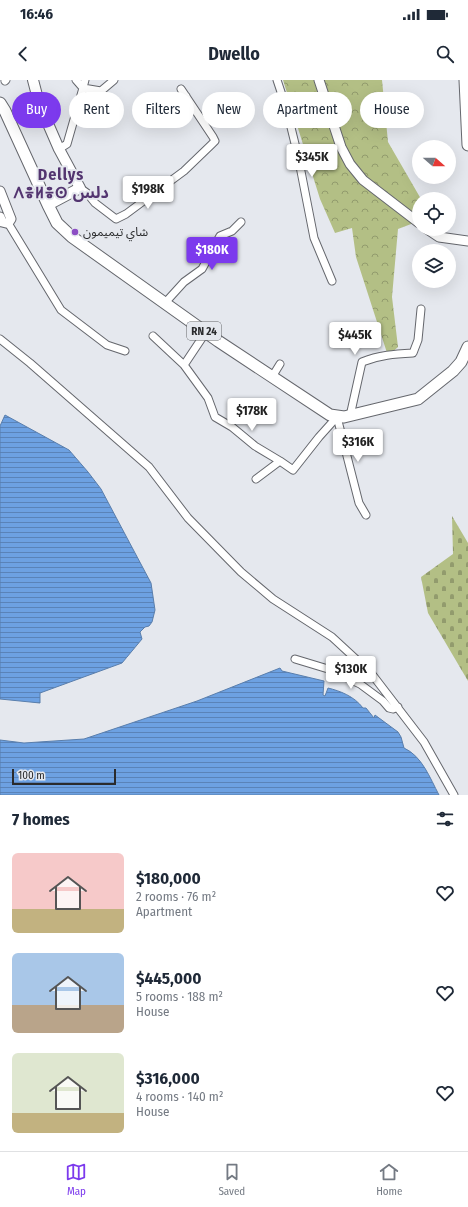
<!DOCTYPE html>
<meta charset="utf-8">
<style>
:root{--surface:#fff;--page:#f6f6f7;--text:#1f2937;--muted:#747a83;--line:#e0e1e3;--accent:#7c3aed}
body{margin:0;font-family:"Fira Sans Condensed","Noto Sans Arabic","Noto Sans Tifinagh",sans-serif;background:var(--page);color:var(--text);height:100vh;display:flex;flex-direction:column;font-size:15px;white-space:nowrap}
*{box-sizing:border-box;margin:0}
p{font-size:13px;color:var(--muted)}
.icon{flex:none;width:22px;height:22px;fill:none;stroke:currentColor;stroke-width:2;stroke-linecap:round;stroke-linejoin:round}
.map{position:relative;height:715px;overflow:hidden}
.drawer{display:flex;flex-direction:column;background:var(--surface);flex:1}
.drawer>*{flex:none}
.guide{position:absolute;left:12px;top:12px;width:444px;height:36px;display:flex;gap:8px}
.needle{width:26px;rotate:110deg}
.buttons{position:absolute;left:412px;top:60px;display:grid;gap:8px}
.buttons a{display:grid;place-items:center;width:44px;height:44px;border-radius:50%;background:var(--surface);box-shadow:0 4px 16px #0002;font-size:20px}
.scale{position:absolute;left:12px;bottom:10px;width:104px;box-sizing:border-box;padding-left:4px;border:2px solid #2a2b2d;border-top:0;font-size:11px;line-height:14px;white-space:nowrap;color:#2a2b2d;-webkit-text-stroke:3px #e5e8ee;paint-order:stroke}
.price{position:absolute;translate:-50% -34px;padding:0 9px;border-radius:4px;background:#fff;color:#222;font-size:13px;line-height:26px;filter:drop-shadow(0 1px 2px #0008)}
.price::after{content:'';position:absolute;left:50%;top:24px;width:12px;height:9px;margin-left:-6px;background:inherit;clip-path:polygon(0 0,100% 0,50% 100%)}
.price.active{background:var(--accent);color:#fff}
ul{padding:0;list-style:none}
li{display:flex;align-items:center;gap:12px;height:100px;padding:0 12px}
li span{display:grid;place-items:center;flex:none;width:112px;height:80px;border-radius:6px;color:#555}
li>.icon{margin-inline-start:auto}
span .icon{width:48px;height:48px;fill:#fffc;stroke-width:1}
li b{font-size:17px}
h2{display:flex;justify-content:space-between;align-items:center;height:48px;padding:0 12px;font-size:17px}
.pill{padding:0 14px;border-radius:18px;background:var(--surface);box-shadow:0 4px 16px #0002;font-size:14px;line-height:36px}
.pill.active{background:var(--accent);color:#fff}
.status{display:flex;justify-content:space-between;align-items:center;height:28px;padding:0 20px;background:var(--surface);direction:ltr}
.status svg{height:11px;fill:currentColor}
header{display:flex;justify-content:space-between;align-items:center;height:52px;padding:0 12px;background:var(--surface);font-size:18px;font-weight:700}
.menu{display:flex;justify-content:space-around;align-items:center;height:56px;border-top:1px solid var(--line);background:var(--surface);font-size:11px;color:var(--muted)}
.menu a{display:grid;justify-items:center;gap:2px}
.menu .active{color:var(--accent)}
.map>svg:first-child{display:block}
.forest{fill:url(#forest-crowns)}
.cemetery{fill:url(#cemetery-stones)}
.water{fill:url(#water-rules);stroke:#597eac}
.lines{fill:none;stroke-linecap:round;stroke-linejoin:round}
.minor-casing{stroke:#65676d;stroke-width:9}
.tertiary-casing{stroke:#65676d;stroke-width:11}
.secondary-casing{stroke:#65676d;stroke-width:12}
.primary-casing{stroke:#65676d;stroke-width:13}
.minor{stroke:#fff;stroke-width:7}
.tertiary{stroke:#fff;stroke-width:9}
.secondary{stroke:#fff;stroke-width:10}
.primary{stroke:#fff;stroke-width:11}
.poi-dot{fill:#8c4ec4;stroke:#e5e8ee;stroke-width:1.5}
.labels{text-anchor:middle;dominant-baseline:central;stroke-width:4;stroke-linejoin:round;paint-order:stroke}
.shield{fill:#e5e8ee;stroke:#626467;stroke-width:1}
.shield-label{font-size:11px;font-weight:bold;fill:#2a2b2d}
.poi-label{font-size:12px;fill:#2a2b2d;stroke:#e5e8ee;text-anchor:start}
.district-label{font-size:16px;font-weight:bold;letter-spacing:1px;fill:#533570;stroke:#e5e8ee}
</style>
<div class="status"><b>16:46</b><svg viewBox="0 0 49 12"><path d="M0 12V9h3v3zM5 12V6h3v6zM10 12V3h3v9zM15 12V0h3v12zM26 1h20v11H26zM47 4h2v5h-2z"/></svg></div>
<header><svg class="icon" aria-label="back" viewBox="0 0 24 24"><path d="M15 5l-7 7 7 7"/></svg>Dwello<svg class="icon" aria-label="search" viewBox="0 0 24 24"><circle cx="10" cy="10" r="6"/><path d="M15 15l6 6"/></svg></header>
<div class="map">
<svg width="468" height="715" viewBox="0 0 468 715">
<defs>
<pattern id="forest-crowns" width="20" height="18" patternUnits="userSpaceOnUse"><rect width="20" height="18" fill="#b3bf85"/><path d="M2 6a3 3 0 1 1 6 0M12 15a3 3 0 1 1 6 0" fill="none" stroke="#929b6d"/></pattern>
<pattern id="cemetery-stones" width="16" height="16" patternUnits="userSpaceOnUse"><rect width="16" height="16" fill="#b3bf85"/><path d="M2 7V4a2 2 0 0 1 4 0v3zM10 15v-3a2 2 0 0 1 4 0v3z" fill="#929b6d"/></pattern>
<pattern id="water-rules" width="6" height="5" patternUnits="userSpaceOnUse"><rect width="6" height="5" fill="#6da1e2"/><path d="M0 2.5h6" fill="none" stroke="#5a83b8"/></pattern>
</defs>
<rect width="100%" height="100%" fill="#e5e8ee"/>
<!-- forest -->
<path class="forest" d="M283,0H382L388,62L421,119H419V141L398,149L392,217L398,267L388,276L356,177L352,148L335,153L320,119Z"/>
<!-- cemetery -->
<path class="cemetery" d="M452,436L468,463V601L428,533L421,497L453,474Z"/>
<!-- water -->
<path class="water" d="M5,335L69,370L88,392L101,409L151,503L155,530L152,542L149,546L145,547L140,552L142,559L122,583L40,613V623L0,619V346Z
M280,588L282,591L324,601L323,615L325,616L328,608C340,611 354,616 363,628H366L374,638L375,635L398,652L401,657L404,668C422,676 430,698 439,715H0V660L24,663L84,659L197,621Z"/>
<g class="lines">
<defs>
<path id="minor" d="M85,0L83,8L101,11L114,0
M277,0L286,27L298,76L314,158L332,201
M5,1L6,0
M162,30L186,16
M59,69L67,64L83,8L76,0
M80,108L87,113L95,123L116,139L126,134L184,91L211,65L215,61L213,57L181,9
M8,143L61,230L107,265L125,271
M164,224L184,202L202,189L220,156L232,151L241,142
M206,252L184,285L208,318L215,337L232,347L255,366L280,381
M153,256L184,285
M0,259L30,283L149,387L188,438L241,492L273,519L332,557L371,593L424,662L454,715
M272,297L280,284
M350,336L362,282C379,275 395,274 413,273L418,260L421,229
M337,337L359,423L366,435
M256,399L280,381L293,390L319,357L337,337
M295,579L328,589L360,604L383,621L389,628L393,629L398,627"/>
<path id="tertiary" d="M319,0L341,67L350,84L363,100L419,143
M0,111L11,139L9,142L6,143L2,142L0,137
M427,149L439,157L468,161"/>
<path id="secondary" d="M33,0L39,23L59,69L80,108L48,125"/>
<path id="primary" d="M465,0L468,65
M0,23L5,31L48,125L57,143L72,157L218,261L330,335L344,337L418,319L453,291L461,282L468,267"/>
</defs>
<!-- minor casing -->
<use href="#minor" class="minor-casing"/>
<!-- tertiary casing -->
<use href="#tertiary" class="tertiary-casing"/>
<!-- secondary casing -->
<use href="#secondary" class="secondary-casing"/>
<!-- primary casing -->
<use href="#primary" class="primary-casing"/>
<!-- minor -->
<use href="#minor" class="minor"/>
<!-- tertiary -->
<use href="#tertiary" class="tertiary"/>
<!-- secondary -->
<use href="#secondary" class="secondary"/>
<!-- primary -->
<use href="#primary" class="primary"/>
</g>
<!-- markers -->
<circle class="poi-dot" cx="75" cy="152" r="4"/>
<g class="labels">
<!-- shield labels -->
<rect class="shield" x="187" y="242" width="34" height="18" rx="3"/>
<g class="shield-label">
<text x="204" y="251">RN 24</text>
</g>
<!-- poi labels -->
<g class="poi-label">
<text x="83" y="152">شاي تيميمون</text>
</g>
<!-- district labels -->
<g class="district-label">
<text x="61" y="94">Dellys<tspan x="61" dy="18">ⴷⴻⵍⴻⵙ دلس</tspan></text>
</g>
</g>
</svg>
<div class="buttons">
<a><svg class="needle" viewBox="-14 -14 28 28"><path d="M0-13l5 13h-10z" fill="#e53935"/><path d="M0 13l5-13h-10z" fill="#747a83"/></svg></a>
<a><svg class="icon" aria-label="locate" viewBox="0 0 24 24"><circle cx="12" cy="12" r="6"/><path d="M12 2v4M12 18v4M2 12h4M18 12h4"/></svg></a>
<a><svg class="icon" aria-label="layers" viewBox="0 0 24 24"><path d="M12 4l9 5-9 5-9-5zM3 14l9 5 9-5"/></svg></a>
</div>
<div class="scale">100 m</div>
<b class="price" style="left:312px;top:98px">$345K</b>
<b class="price" style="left:148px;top:130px">$198K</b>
<b class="price active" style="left:212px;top:191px">$180K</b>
<b class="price" style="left:355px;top:276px">$445K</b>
<b class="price" style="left:252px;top:352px">$178K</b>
<b class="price" style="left:358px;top:383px">$316K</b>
<b class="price" style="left:351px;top:610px">$130K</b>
<div class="guide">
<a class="pill active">Buy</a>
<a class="pill">Rent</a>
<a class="pill">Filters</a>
<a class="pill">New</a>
<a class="pill">Apartment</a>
<a class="pill">House</a>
</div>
</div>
<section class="drawer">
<h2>7 homes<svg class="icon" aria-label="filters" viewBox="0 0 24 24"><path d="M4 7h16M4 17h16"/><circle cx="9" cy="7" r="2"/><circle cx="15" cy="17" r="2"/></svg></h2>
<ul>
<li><span style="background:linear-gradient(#f6c9c9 70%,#c2b280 0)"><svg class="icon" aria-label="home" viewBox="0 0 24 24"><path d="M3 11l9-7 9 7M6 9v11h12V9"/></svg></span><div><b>$180,000</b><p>2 rooms · 76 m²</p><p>Apartment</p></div><svg class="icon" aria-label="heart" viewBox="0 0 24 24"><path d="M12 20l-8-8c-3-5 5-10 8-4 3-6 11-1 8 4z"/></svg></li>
<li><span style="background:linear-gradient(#a9c7e8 65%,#b9a48a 0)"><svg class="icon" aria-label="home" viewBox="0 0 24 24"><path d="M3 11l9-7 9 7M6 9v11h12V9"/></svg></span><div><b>$445,000</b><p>5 rooms · 188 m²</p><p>House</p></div><svg class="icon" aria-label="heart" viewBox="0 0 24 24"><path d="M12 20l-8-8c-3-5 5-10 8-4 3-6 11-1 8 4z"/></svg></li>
<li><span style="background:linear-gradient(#dfe7d0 75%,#c2b280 0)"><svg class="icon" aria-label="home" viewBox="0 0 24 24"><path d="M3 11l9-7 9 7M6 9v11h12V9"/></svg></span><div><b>$316,000</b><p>4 rooms · 140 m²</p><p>House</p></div><svg class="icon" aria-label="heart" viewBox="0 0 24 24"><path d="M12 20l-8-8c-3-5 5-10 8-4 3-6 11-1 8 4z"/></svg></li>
</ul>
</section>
<nav class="menu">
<a class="active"><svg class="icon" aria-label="map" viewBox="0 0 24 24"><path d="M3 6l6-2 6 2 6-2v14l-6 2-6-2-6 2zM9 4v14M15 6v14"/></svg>Map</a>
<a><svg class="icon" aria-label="saved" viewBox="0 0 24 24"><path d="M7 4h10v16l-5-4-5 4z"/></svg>Saved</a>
<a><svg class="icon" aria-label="home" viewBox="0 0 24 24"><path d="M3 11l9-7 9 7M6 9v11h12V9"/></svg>Home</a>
</nav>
